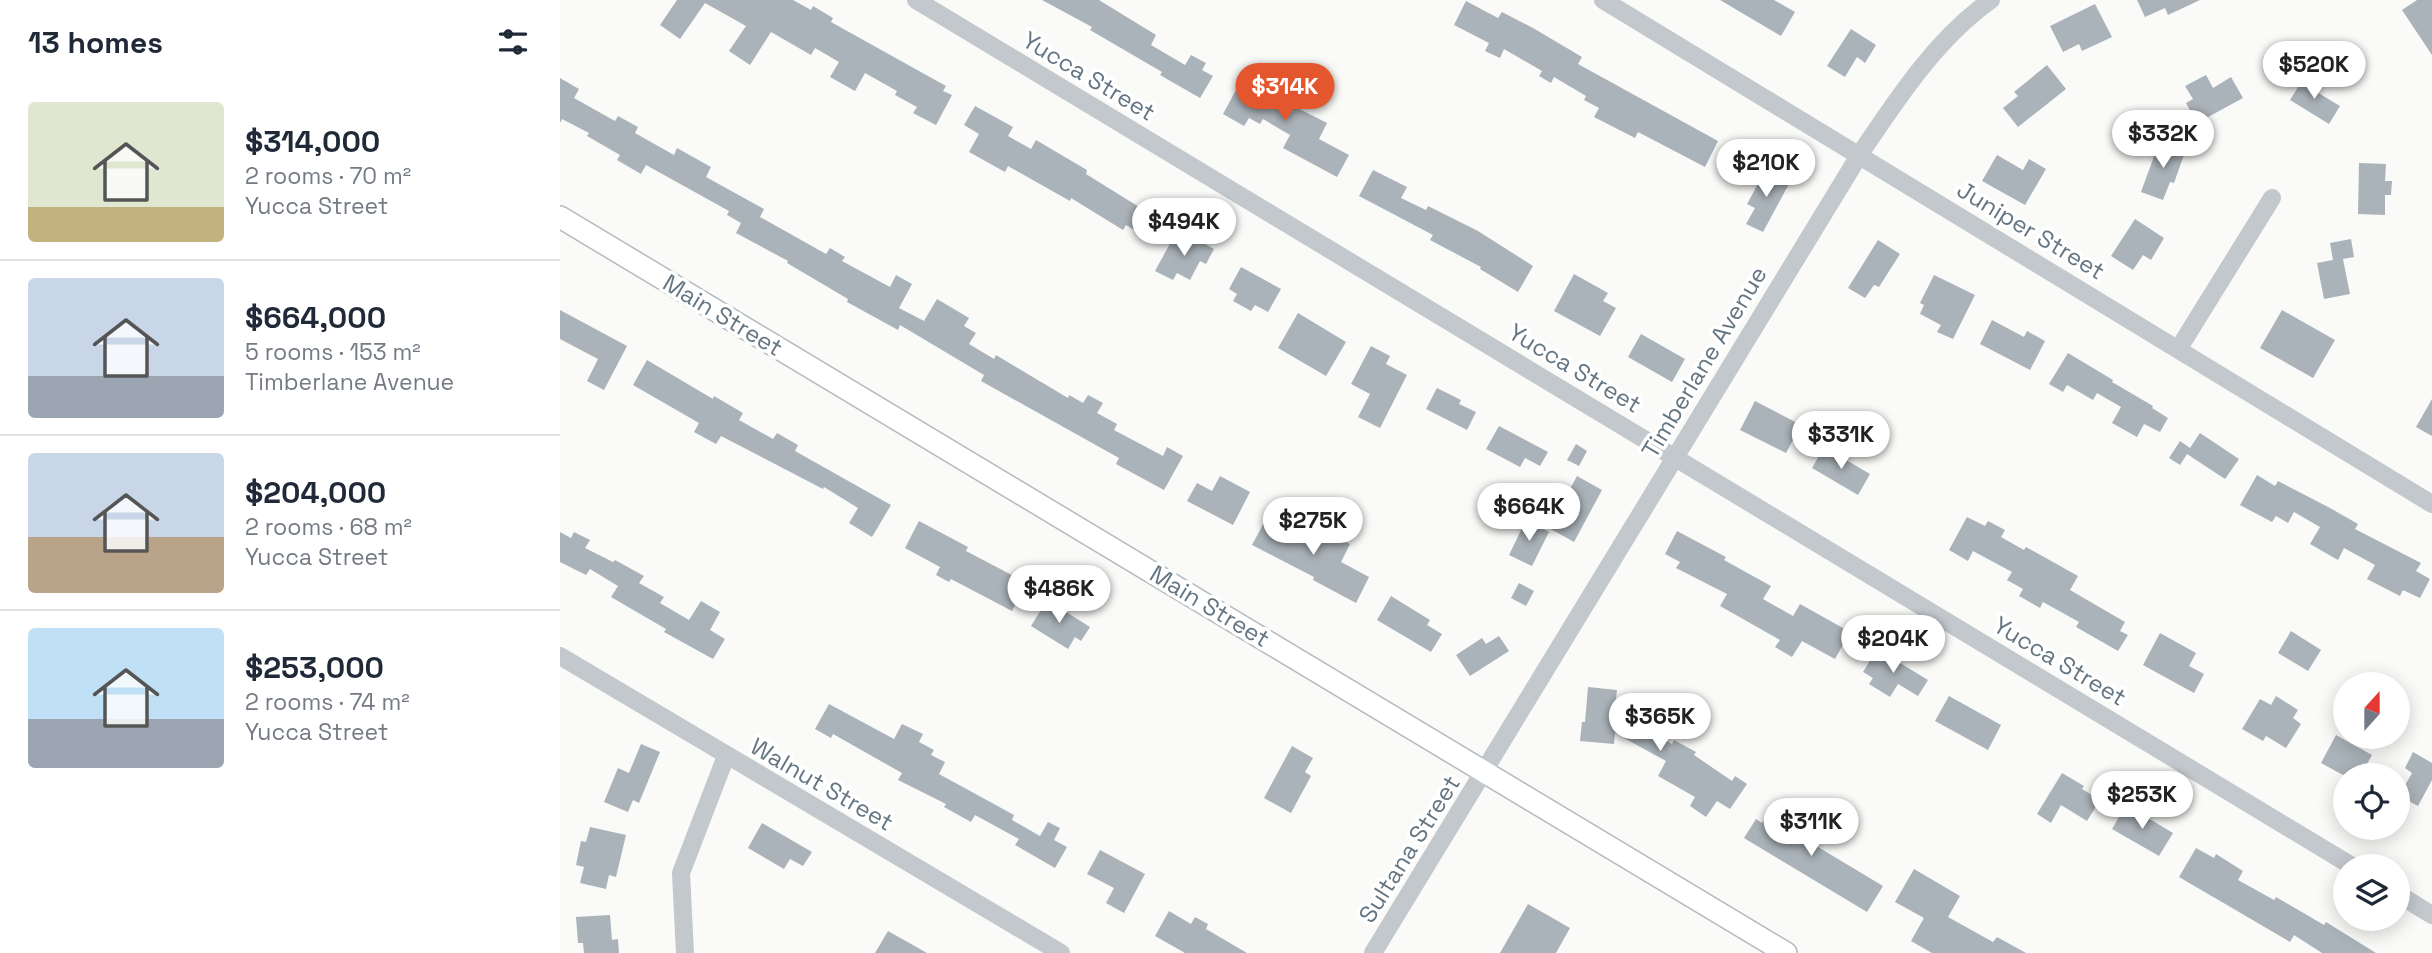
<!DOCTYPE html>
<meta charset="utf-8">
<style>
:root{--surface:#fff;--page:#f6f6f7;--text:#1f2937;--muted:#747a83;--line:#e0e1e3;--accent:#e4572e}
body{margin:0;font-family:"Space Grotesk",sans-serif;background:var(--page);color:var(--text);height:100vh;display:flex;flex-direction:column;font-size:26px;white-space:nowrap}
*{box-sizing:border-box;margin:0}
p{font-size:23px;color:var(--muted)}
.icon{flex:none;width:38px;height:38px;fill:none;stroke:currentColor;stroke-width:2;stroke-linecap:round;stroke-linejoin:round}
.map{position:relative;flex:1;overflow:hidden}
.drawer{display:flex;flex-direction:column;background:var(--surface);width:560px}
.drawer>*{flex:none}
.needle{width:46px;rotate:21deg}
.tools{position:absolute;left:1773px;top:672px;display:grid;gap:14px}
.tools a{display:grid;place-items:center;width:77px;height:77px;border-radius:50%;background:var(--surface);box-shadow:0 4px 18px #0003;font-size:35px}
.price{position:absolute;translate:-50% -60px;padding:0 16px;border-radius:24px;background:#fff;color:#222;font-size:23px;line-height:46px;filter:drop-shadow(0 2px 4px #0008)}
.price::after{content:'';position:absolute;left:50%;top:42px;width:21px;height:16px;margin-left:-10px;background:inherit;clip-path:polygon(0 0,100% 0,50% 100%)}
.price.current{background:var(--accent);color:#fff}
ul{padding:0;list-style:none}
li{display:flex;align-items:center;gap:21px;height:175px;padding:0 28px}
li+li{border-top:2px solid var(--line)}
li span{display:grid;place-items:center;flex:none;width:196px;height:140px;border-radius:7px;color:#555}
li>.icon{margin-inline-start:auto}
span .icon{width:84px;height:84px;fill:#fffc;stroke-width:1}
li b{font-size:30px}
h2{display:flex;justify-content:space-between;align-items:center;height:84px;padding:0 28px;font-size:30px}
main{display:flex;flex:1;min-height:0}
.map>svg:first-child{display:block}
.building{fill:#aab3b9}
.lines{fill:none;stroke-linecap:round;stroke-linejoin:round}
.major-casing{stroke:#b5babe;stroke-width:24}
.minor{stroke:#c3c8cc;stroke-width:18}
.major{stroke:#fff;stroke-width:21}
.labels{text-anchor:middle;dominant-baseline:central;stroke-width:7;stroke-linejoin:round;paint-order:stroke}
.street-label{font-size:24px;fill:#657683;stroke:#fff}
</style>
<main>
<section class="drawer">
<h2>13 homes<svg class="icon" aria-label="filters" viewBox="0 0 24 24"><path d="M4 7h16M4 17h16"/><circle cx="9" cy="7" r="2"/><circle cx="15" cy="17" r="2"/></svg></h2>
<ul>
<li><span style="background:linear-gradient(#dfe7d0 75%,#c2b280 0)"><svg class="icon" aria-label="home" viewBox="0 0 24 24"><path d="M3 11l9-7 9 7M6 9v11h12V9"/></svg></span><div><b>$314,000</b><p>2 rooms · 70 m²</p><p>Yucca Street</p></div></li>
<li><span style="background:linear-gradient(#c9d6e8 70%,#9aa5b1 0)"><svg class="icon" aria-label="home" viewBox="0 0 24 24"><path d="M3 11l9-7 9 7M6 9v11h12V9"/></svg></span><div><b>$664,000</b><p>5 rooms · 153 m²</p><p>Timberlane Avenue</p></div></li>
<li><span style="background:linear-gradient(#c9d6e8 60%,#b9a48a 0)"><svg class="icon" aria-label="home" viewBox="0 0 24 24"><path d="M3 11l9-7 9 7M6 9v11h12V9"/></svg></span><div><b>$204,000</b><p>2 rooms · 68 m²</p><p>Yucca Street</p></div></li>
<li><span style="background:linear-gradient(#bfe0f5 65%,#9aa5b1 0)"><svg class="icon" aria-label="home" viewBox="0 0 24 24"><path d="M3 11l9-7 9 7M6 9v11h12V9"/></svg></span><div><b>$253,000</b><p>2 rooms · 74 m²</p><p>Yucca Street</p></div></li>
</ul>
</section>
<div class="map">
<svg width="1872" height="953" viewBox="0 0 1872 953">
<rect width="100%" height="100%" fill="#fafaf8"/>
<!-- building -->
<path class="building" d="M117,0H233L251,10L253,6L273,18L271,22L386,86L383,91L392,95L376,125L353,113L357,107L335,95L337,91L305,73L295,91L270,77L279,62L255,48L251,55L211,32L190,65L169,51L186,26L145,3L120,39L100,25Z
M482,0H539L596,35L591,45L625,65L631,55L646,63L642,70L653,76L640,98L600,75L602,72L530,30L532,27Z
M1160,0H1214L1235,12L1221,36Z
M1577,0H1640L1608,15L1605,8L1585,17Z
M1857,0H1872V55L1842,10Z
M906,1L938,18L942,12L973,28L1022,57L1018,64L1158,141L1145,167L1078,132L1075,138L1034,117L1039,108L1024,100L1026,96L994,77L991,83L979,76L982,71L944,49L940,58L925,51L929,43L894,25Z
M1535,4L1552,37L1522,51L1519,44L1503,52L1490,26Z
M1291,29L1316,45L1305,63L1297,57L1285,77L1267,66Z
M1487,65L1506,89L1458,127L1443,108L1458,96L1454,92Z
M684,75L697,82L699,78L721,90L716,97L767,123L759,139L789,155L777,177L723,148L730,135L703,119L700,124L689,118L684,126L663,114Z
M1646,75L1653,88L1671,77L1683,98L1637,123L1626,103L1633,99L1625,86Z
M1745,76L1759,84L1755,91L1780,106L1769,124L1730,100Z
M0,78L19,89L14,98L55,121L58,116L78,127L75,133L114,155L117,148L151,167L146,177L204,209L200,217L266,254L270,248L285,257L282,261L330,287L336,275L352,284L339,308L364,321L377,299L409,318L404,326L416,333L409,344L434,359L436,355L508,398L509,395L523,403L528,395L543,403L537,413L557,424L554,430L603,456L607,447L623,456L604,490L556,464L559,458L421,381L424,375L340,325L338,330L287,302L288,299L227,263L228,261L176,233L181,223L167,215L169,211L86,165L81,174L57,160L60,155L27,136L29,133L2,119L0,123Z
M415,106L453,127L448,136L471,149L476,140L527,170L526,174L592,215L581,234L566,225L563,230L511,198L510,201L448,166L445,172L409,152L419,134L404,125Z
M1600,140L1626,149L1614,183L1610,182L1603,200L1581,192Z
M1437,155L1463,170L1469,159L1486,169L1465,205L1422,181Z
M1799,163L1826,164L1825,181H1832L1831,195H1825V215L1798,214Z
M1206,169L1230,182L1203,232L1186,224L1195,208L1187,204Z
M813,170L847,187L841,198L866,210L868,206L918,231L973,266L958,292L920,269L921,267L870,240L873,235L799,196Z
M1575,219L1604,238L1591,260L1583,255L1573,270L1551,256Z
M631,236L654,249L646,264L640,261L630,280L617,273L613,280L595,271L613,238L626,245Z
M1791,239L1794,257L1783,259L1790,294L1764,299L1757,263L1773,260L1770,243Z
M1318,240L1340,254L1319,287L1314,285L1305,298L1288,288Z
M681,267L721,289L708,312L695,305L691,311L673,301L677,294L669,289Z
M1014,274L1048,293L1043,301L1056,308L1040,336L994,311Z
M1374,275L1415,295L1393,339L1377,332L1381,325L1360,314L1364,305L1360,303Z
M0,310L67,346L44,390L27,381L38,359L0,339Z
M1722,310L1775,340L1753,378L1700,348Z
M738,313L786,342L766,376L718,348Z
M1432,320L1464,337L1467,331L1485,341L1470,370L1420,344Z
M1081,334L1125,359L1112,382L1068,357Z
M811,346L830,356L826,364L847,375L820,428L798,417L810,394L791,384Z
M1508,353L1553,380L1552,382L1593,406L1592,408L1608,418L1600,432L1584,424L1577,437L1552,423L1561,407L1537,393L1533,400L1507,385L1503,392L1489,384Z
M87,360L153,399L154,396L183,413L179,420L213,439L217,433L238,445L235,451L331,505L312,537L289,523L298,508L264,487L263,489L161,436L156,444L134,432L139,423L73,385Z
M877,388L901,400L899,404L916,412L907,430L866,409Z
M1872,399V436L1856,427Z
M1195,401L1241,425L1226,453L1180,430Z
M939,426L988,452L980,466L965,458L960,467L926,449Z
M1640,433L1679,459L1665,479L1627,454L1620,465L1609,458L1620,441L1630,448Z
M1016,444L1027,451L1019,466L1007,460Z
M1264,447L1310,474L1298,495L1252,468Z
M1697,475L1715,486L1718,481L1770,508L1798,524L1795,529L1861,563L1856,571L1870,579L1860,598L1843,590L1840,596L1807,579L1815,565L1784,548L1778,560L1750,544L1760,527L1734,512L1728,523L1716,516L1712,522L1680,505Z
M660,476L690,492L673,525L627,501L637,483L652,491Z
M1017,476L1042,490L1014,542L989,528Z
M707,517L739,533L741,528L770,543L774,536L790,544L781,562L809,577L796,603L753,580L754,577L692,545Z
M1407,517L1425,526L1428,521L1445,530L1441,537L1464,550L1466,547L1518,576L1510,590L1565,622L1560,631L1568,635L1558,651L1516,627L1519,622L1483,602L1480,608L1459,596L1463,589L1447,580L1452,572L1413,551L1408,561L1389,550Z
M966,520L989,532L972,566L949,555Z
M359,521L408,547L406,551L467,583L452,611L391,579L389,582L376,575L380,567L345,548Z
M1117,531L1166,557L1164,560L1211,586L1203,599L1233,616L1240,604L1290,632L1275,659L1242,641L1232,657L1215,647L1220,640L1160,606L1167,594L1116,568L1120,562L1105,554Z
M0,532L11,538L14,532L30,540L25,548L53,562L55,560L84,576L79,583L104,597L100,603L129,620L141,601L160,612L150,630L165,639L153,659L104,632L106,629L51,597L58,586L30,569L26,575L0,562Z
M959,583L974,591L966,606L951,598Z
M831,596L870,620L867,625L882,634L871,652L817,620Z
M487,600L530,627L521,641L515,637L508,649L471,626Z
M1731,631L1761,650L1748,671L1718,653Z
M1600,633L1636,653L1629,666L1644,674L1634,693L1583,665Z
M939,636L949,651L910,676L896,655L922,638L926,644Z
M1317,649L1368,680L1358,696L1338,684L1330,697L1309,684L1313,678L1303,672Z
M1028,687L1057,690L1055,708L1064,709V717L1112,744L1114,740L1136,752L1134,755L1172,781L1175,776L1187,784L1170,809L1157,801L1146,817L1130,806L1135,797L1098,776L1106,761L1055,733L1054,744L1020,741L1022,722H1025Z
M1389,696L1441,725L1428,750L1375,721Z
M1716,696L1738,710L1733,718L1741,724L1726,748L1706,736L1703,741L1682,729L1700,699L1711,705Z
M269,704L334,739L342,724L363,734L359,742L374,750L371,755L385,762L379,774L454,815L452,820L480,836L488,822L500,828L494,840L507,847L495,868L455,845L459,839L415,815L411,822L384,807L386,804L338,780L342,773L273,734L271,738L255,729Z
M1776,735L1812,755L1801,775H1783L1761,763Z
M81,744L100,752L79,803L73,800L68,812L44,802L58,768L69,773Z
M732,746L753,758L745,772L751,776L731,813L704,798Z
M1853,752L1872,763V780L1858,806L1839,796L1852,773L1845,768Z
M1502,773L1524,786L1522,789L1540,800L1527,821L1501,805L1491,823L1477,814Z
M1215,802L1230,811L1226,818L1257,836L1253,844L1323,886L1307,912L1184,838L1196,819L1202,823Z
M1566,805L1613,833L1599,856L1552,829Z
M202,823L252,852L243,866L230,859L224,869L188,848Z
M30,827L66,835L56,877L49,875L46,889L20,883L24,867L16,865L21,841L26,842Z
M1636,848L1654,858L1656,854L1683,871L1678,880L1714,900L1716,897L1764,925L1766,922L1816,953H1762L1734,935L1730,942L1667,905L1619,877Z
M540,850L585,874L564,913L546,903L554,888L527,874Z
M1354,869L1400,896L1388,917L1433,942L1437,937L1466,953H1372L1351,941L1364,918L1335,902Z
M968,904L1010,928L996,953H940Z
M609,911L631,924L635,917L648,924L646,929L687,953H625L595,936Z
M50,915L52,940L58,939L59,953H24L23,943H18L16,917Z
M328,931L367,953H315Z"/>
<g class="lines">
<defs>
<path id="major" d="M0,217L1226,953"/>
</defs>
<!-- major casing -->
<use href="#major" class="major-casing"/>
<!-- minor -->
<path class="minor" d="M356,0L1792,866
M1043,0L1872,504
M1619,348L1712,198
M0,656L501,953
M1838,894L1872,915
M125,953L121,873L166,756
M813,953L1300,154C1337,99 1376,39 1431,0"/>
<!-- major -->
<use href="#major" class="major"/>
</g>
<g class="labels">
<!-- street labels -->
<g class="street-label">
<text transform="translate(529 76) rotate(31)">Yucca Street</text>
<text transform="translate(1471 230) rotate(31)">Juniper Street</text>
<text transform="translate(163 315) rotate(31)">Main Street</text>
<text transform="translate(1144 362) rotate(-59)">Timberlane Avenue</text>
<text transform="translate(1015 368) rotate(31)">Yucca Street</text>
<text transform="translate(650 606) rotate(31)">Main Street</text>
<text transform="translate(1500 661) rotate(31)">Yucca Street</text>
<text transform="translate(262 784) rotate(30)">Walnut Street</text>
<text transform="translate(849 849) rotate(-58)">Sultana Street</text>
</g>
</g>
</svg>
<div class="tools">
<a><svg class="needle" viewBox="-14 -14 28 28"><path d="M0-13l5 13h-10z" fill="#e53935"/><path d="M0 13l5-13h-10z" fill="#747a83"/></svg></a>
<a><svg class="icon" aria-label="locate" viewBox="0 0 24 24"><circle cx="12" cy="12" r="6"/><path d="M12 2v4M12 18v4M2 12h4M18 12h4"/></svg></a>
<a><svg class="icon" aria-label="layers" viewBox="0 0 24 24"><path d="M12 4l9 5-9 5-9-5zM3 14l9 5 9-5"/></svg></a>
</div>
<b class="price" style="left:1754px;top:101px">$520K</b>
<b class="price current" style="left:725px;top:123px">$314K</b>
<b class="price" style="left:1603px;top:170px">$332K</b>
<b class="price" style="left:1206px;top:199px">$210K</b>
<b class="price" style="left:624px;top:258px">$494K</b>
<b class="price" style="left:1281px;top:471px">$331K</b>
<b class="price" style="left:969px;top:543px">$664K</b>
<b class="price" style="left:753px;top:557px">$275K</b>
<b class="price" style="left:499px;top:625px">$486K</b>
<b class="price" style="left:1333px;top:675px">$204K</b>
<b class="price" style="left:1100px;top:753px">$365K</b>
<b class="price" style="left:1582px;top:831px">$253K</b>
<b class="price" style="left:1251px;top:858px">$311K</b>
</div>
</main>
